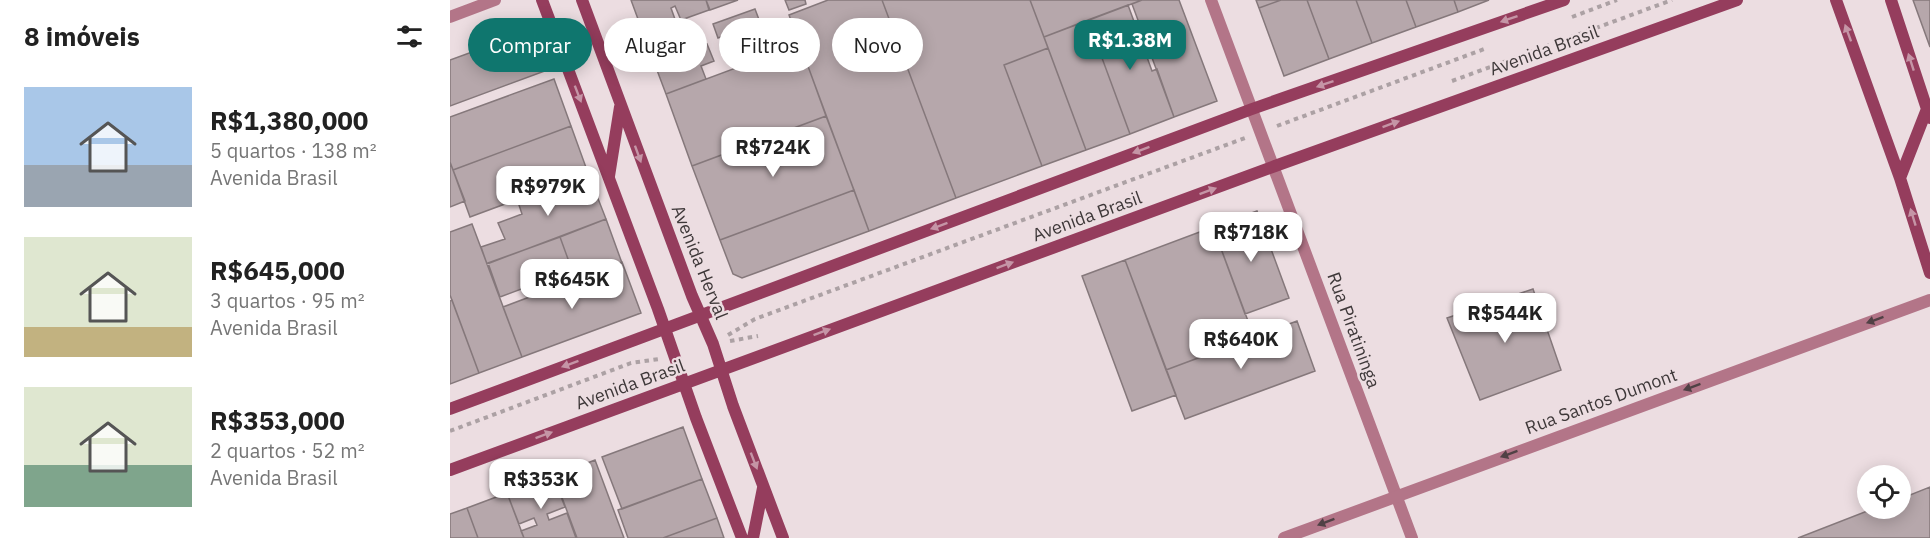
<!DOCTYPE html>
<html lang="pt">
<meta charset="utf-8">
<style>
:root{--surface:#fff;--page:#f2f2f2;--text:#222;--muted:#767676;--accent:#0f766e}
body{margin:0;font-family:"IBM Plex Sans",sans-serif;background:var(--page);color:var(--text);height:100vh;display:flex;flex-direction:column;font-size:22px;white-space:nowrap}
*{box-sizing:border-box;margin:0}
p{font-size:20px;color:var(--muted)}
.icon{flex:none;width:33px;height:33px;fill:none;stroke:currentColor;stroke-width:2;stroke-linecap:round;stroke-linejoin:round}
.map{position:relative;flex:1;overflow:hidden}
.side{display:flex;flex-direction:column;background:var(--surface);width:450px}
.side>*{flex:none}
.guide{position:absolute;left:18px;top:18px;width:570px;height:54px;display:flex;gap:12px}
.fabs{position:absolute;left:1407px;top:465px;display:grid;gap:12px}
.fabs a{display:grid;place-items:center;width:54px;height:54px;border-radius:50%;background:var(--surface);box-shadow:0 3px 15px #0003;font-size:30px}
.price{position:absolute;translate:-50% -51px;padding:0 14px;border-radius:12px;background:#fff;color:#222;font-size:20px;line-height:39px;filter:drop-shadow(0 2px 3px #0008)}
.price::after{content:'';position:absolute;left:50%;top:36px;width:18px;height:14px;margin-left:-9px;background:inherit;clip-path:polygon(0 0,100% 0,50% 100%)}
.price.on{background:var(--accent);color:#fff}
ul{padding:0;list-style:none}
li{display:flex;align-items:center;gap:18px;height:150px;padding:0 24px}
li span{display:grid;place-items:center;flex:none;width:168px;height:120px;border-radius:0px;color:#555}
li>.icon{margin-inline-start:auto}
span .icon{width:72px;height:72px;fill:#fffc;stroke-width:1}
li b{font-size:26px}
h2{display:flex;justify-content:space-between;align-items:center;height:72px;padding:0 24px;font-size:26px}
.tag{padding:0 21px;border-radius:27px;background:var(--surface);box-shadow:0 3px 15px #0003;font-size:21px;line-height:54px}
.tag.on{background:var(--accent);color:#fff}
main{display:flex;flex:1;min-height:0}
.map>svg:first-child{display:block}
.building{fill:#b6a7ab;stroke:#85787b;stroke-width:1.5}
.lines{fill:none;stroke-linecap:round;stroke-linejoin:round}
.path{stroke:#aca1a4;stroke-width:4;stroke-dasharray:4.5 4.5;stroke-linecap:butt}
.minor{stroke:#b37588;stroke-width:12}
.tertiary{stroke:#b37588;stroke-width:12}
.secondary{stroke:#953d5d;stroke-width:12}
.oneway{fill:#c595a6}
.oneway2{fill:#504145}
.labels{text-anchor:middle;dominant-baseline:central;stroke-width:5;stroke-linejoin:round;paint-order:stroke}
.street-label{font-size:18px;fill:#3e3839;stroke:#ecdde1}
</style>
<main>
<section class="side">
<h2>8 imóveis<svg class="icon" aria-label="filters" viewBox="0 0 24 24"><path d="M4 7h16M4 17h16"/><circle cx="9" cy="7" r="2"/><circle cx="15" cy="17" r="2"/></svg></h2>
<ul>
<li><span style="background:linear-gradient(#a9c7e8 65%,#9aa5b1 0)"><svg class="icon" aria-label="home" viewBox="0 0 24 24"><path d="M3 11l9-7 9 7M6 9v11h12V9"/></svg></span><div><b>R$1,380,000</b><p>5 quartos · 138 m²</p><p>Avenida Brasil</p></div></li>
<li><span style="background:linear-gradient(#dfe7d0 75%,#c2b280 0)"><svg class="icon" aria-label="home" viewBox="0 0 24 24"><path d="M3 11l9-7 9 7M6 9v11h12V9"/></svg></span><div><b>R$645,000</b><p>3 quartos · 95 m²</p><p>Avenida Brasil</p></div></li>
<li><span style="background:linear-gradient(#dfe7d0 65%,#7fa58c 0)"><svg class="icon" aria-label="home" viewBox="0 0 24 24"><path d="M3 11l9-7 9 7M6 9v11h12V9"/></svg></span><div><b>R$353,000</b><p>2 quartos · 52 m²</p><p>Avenida Brasil</p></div></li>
</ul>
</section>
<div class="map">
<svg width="1480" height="538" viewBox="0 0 1480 538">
<rect width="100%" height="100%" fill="#ecdde1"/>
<!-- building -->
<path class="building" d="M181,0H256L259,10L231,20L225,6L221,8L231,36L199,49Z
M256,0H288L260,10Z
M335,0H355L356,4L339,10Z
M378,0H432L506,198L419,231L339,15Z
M432,0H580L598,48L554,65L592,166L506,198Z
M580,0H692L594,37Z
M692,0H729L767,101L724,117L682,4Z
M806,0H831L809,8Z
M831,0H857L879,59L834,76L809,8Z
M857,0H906L922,43L879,59Z
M906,0H956L966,27L922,43Z
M956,0H1004L1008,12L966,27Z
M1004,0H1039L1008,12Z
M1463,0H1480V47Z
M678,5L702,71L707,69L724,117L680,134L638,20Z
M305,9L314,33L290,42L286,31L268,38L263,24Z
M638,20L680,134L636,150L594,37Z
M85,29L100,69L0,106V60Z
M239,34L245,48L257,44L264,61L251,66L256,79L216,94L199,49Z
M350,44L376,116L242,166L216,94Z
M598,48L636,150L592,166L554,65Z
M104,79L121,126L3,170L0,162V117Z
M376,116L404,190L270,240L242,166Z
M121,126L138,173L20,217L3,170Z
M0,162L15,201L0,207Z
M138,173L156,219L37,264L31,247L55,239L48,223L72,214L67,199Z
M404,190L419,231L292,278L283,274L270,240Z
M807,211L839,298L795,314L763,227Z
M156,219L172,263L145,273L141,263L122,270L110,237Z
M22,224L72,357L29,373L0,295V232Z
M763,227L804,337L716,370L675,260Z
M110,237L122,270L50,297L38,263Z
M675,260L726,395L682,411L632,276Z
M172,262L191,313L72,357L53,307Z
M1083,289L1111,370L1030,400L997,318Z
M2,300L29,373L0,384V301Z
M847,321L865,371L735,419L716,370Z
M233,427L252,479L172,509L152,457Z
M145,460L174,538H127L104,476Z
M103,476L115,507L97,514L99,520L117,513L126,538H74L71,531L87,525L84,518L69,524L57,493Z
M252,479L267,518L213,538H178L168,510Z
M1480,487V538H1348L1425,508H1450V499Z
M57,493L74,538H28L17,508Z
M17,508L28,538H0V514Z
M267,518L274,538H213Z"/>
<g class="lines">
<!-- path -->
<path class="path" d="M1122,17L1167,0
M1002,81L1222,0
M827,126L1037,48
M278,335L305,319L795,138
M280,341L308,336
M0,431L181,363L209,359"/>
<!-- minor -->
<path class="minor" d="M761,0L962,538"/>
<!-- tertiary -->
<path class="tertiary" d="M0,17L45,0
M834,538L1480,300"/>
<!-- secondary -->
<path class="secondary" d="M92,0L208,309L246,418L292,538
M132,0L242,296L263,344L283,406L333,538
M1386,0L1450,178L1480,273
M1441,0L1480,118
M159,176L170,107
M1450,178L1477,109
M0,409L802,109L1114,0
M0,470L825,166L1287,0
M303,538L313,488"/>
</g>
<!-- one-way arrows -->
<defs><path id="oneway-solid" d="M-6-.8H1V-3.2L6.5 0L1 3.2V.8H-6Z" transform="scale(1.5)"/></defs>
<g class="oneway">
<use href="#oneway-solid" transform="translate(1059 19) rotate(161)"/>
<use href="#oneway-solid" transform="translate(1398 33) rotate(-110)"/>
<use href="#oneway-solid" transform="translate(1461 62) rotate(-108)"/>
<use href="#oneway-solid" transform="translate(875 84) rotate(161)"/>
<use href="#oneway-solid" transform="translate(128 94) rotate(69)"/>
<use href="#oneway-solid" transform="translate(941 124) rotate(-20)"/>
<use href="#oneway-solid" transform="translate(691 150) rotate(160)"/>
<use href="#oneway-solid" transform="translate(188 154) rotate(70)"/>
<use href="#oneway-solid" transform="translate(758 191) rotate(-20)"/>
<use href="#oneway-solid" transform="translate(1463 217) rotate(-107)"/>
<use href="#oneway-solid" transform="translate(489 226) rotate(160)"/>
<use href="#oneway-solid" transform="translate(555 265) rotate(-20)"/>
<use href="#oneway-solid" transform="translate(372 332) rotate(-20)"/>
<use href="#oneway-solid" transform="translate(120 364) rotate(160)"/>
<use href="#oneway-solid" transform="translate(94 435) rotate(-20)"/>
<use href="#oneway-solid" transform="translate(304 461) rotate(69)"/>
</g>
<g class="oneway2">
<use href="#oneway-solid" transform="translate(1425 320) rotate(160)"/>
<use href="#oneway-solid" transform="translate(1242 387) rotate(160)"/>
<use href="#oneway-solid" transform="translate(1059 454) rotate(160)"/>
<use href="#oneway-solid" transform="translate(876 522) rotate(159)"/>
</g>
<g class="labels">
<!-- street labels -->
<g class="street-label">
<text transform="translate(1094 50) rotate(-20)">Avenida Brasil</text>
<text transform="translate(637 216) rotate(-20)">Avenida Brasil</text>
<text transform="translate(250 262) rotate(68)">Avenida Herval</text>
<text transform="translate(904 330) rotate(70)">Rua Piratininga</text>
<text transform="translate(180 384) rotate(-20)">Avenida Brasil</text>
<text transform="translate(1151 401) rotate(-20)">Rua Santos Dumont</text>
</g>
</g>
</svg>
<div class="fabs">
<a><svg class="icon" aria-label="locate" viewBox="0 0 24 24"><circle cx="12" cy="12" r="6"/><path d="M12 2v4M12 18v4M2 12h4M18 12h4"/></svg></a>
</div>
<b class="price on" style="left:680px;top:71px">R$1.38M</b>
<b class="price" style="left:323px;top:178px">R$724K</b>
<b class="price" style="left:98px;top:217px">R$979K</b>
<b class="price" style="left:801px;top:263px">R$718K</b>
<b class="price" style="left:122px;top:310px">R$645K</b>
<b class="price" style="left:1055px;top:344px">R$544K</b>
<b class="price" style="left:791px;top:370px">R$640K</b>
<b class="price" style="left:91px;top:510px">R$353K</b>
<div class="guide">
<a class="tag on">Comprar</a>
<a class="tag">Alugar</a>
<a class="tag">Filtros</a>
<a class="tag">Novo</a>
</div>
</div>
</main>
